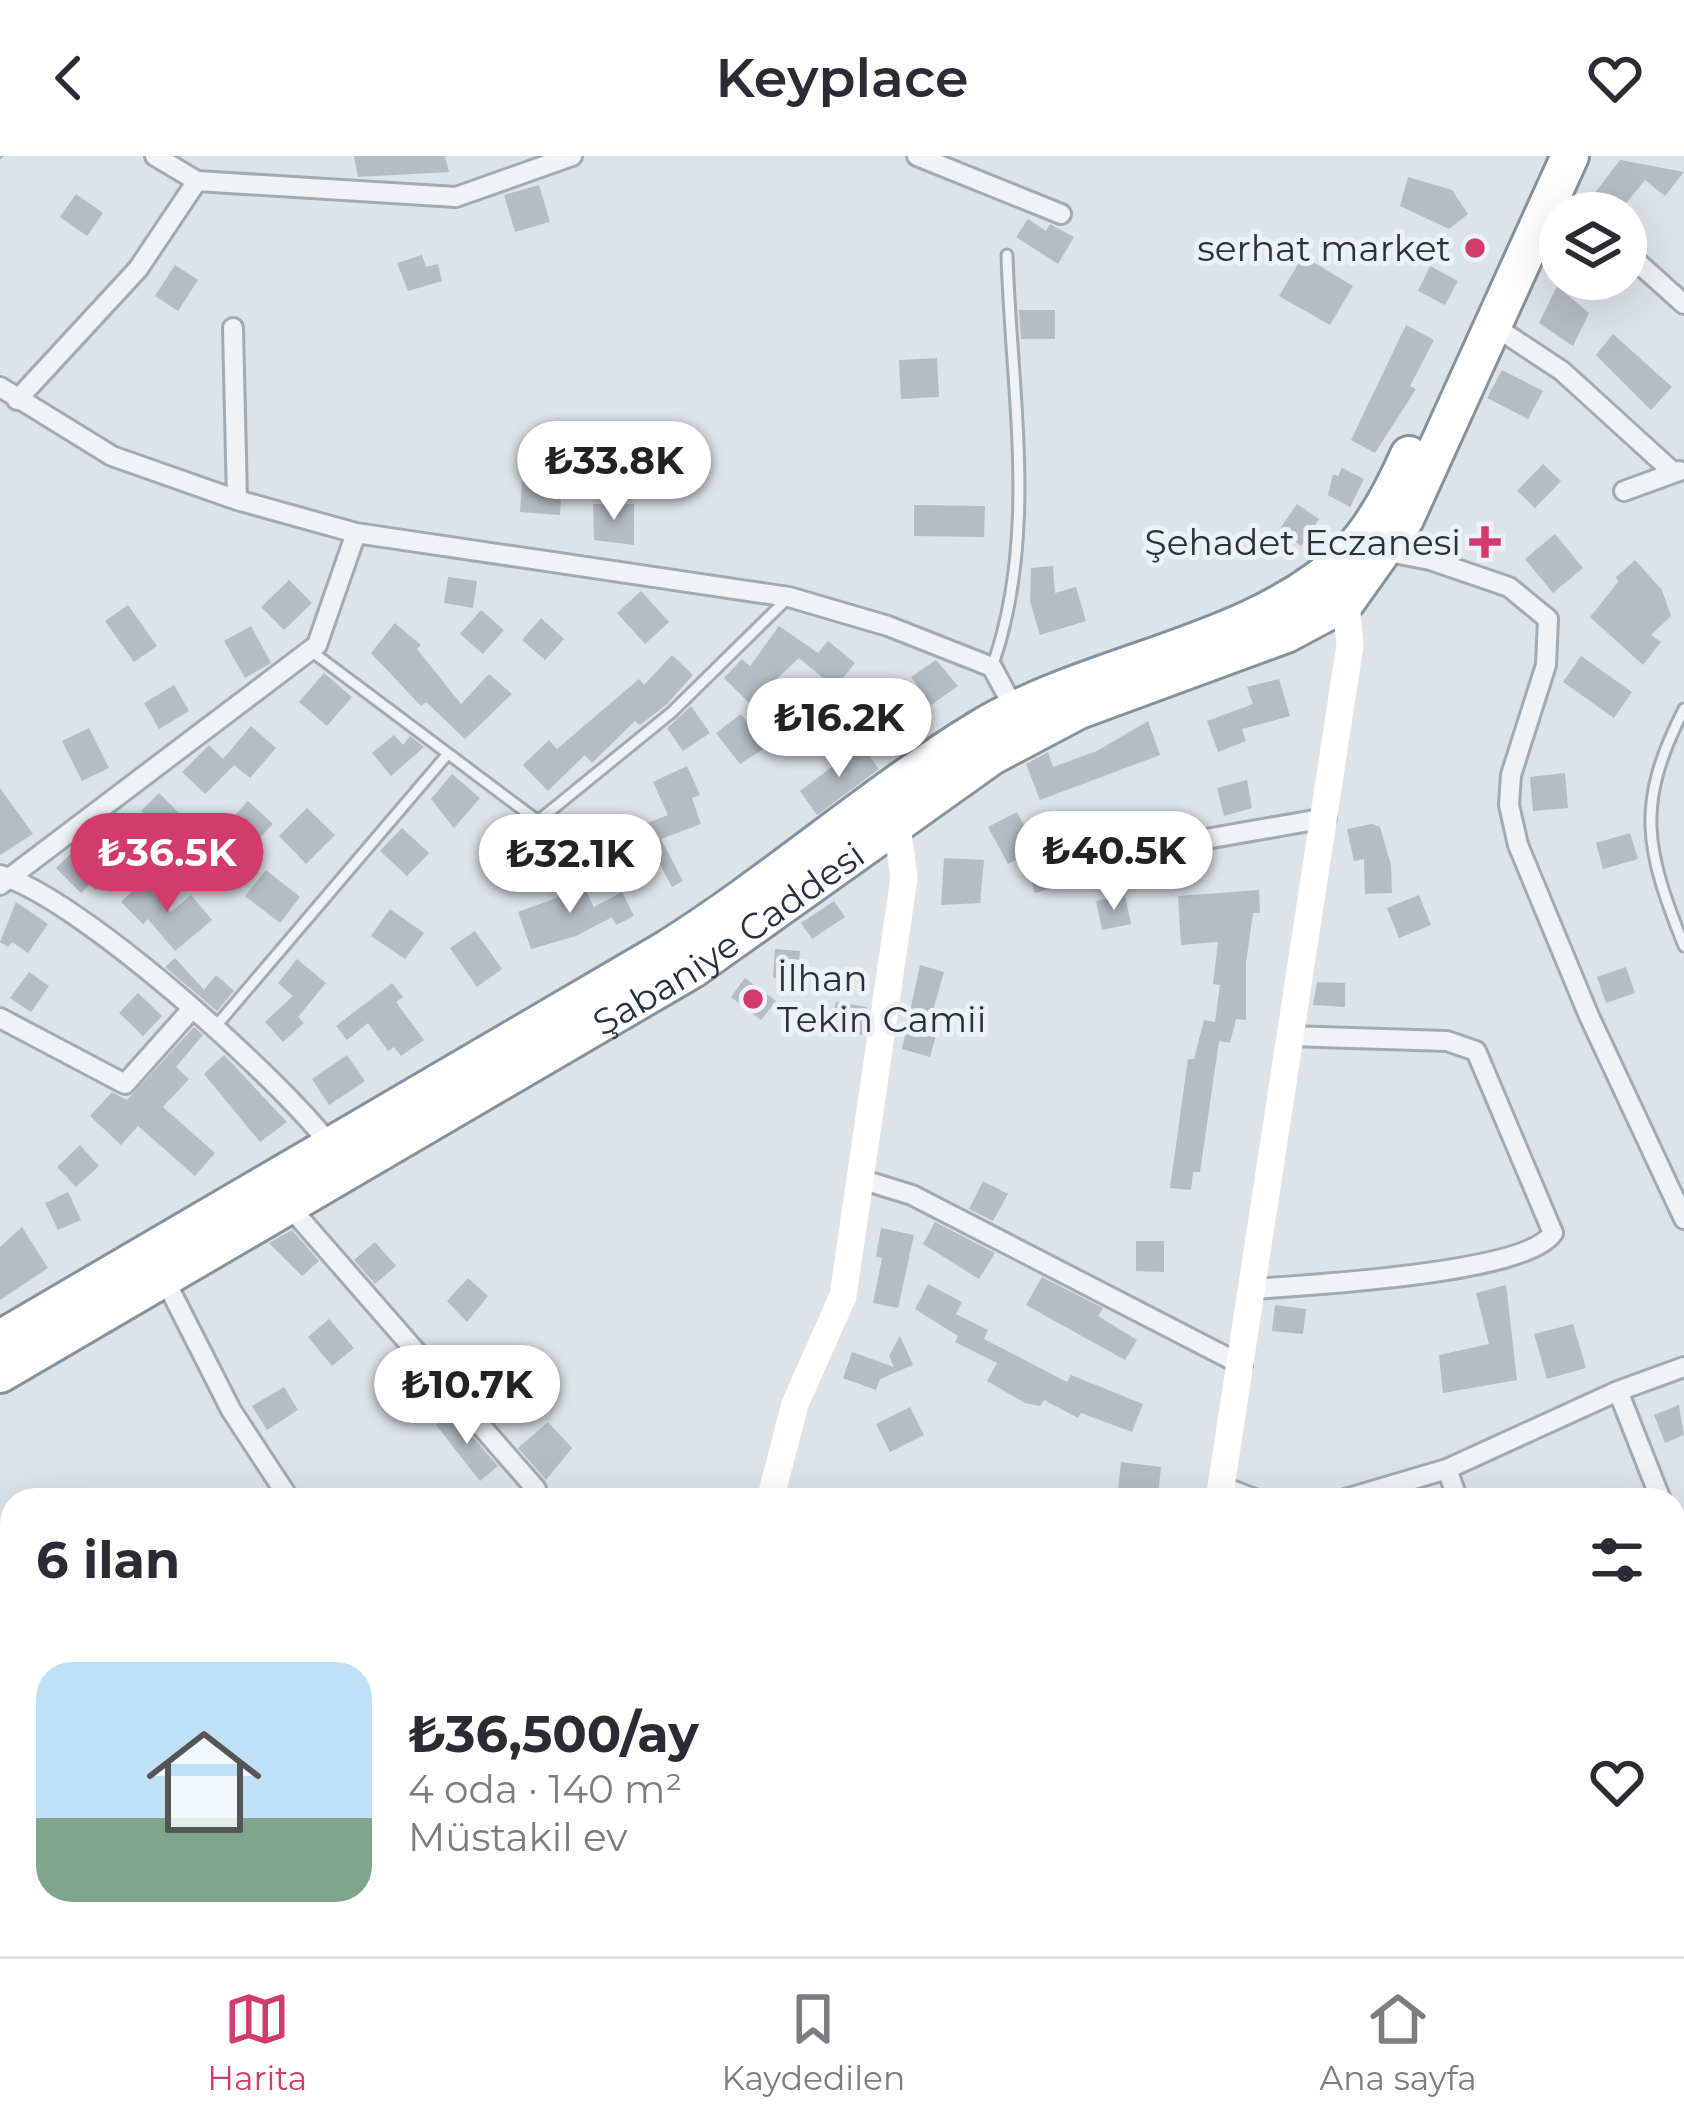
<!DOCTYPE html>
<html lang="tr">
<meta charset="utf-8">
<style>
:root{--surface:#fff;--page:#f2f2f3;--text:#2b2b33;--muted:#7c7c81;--line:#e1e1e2;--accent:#d33b6d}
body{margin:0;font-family:Montserrat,sans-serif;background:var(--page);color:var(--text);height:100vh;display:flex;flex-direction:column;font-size:45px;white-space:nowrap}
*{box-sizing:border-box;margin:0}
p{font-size:39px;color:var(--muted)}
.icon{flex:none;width:66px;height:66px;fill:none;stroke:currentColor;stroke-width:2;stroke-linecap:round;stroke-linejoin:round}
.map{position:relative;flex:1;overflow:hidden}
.panel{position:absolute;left:0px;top:1332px;width:1686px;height:468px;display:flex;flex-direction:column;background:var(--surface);border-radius:36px 36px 0 0;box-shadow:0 12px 48px #0002}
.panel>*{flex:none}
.fabs{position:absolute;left:1539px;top:36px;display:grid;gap:24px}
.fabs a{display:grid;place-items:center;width:108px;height:108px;border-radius:50%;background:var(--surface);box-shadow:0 12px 48px #0002;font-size:60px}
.price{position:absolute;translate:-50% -102px;padding:0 27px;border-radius:42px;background:#fff;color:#222;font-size:39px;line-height:78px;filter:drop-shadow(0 3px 6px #0008)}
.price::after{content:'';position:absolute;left:50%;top:72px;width:36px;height:27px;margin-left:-18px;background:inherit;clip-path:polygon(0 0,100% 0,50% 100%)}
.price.on{background:var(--accent);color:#fff}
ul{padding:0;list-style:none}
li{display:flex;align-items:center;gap:36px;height:300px;padding:0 36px}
li span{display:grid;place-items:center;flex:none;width:336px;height:240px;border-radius:36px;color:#555}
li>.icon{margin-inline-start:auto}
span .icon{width:144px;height:144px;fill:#fffc;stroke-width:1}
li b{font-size:51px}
h2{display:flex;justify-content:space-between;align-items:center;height:144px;padding:0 36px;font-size:51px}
header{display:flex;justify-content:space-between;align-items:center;height:156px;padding:0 36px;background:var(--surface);font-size:54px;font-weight:600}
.tab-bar{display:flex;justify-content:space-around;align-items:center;height:168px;border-top:3px solid var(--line);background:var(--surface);font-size:33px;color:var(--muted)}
.tab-bar a{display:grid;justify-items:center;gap:6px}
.tab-bar .on{color:var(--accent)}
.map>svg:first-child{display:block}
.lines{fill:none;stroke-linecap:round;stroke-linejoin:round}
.stream{stroke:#96b8c9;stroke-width:4.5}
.building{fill:#b4bdc4}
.lane-casing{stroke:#a2abb1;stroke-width:15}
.street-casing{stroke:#a2abb1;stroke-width:24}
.highway-casing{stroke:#83939f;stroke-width:42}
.lane{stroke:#eff3f6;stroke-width:9}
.street{stroke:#eff3f6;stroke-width:18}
.secondary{stroke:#fff;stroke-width:27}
.highway{stroke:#fff;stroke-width:36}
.poi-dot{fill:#d33b6d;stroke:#ecf1f5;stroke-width:4.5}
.labels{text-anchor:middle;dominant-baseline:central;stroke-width:10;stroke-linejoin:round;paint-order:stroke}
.poi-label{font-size:36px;fill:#26333e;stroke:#ecf1f5;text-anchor:end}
.street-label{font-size:36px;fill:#26333e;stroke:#ecf1f5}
</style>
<header><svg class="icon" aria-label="back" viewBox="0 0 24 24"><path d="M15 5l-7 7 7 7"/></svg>Keyplace<svg class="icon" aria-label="heart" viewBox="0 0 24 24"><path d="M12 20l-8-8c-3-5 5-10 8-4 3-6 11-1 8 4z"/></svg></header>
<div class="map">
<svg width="1684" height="1800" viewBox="0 0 1684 1800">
<rect width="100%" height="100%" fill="#dde3e7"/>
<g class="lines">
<!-- stream -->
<path class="stream" d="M0,1L1,0"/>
</g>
<!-- building -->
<path class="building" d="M354,0H445L449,16L358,21Z
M1620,4H1621L1684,16L1665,40L1645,24L1618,57H1593L1588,46Z
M1408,21L1452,34L1468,58L1449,73L1400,50Z
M539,29L550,66L515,76L504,39Z
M76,38L103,57L87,80L60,61Z
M1028,63L1046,75L1050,68L1074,81L1058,108L1016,81Z
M422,99L426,111L438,108L442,125L408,135L397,107Z
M1303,100L1353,130L1330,169L1279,140Z
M175,109L198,124L178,155L155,140Z
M1430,110L1458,125L1445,149L1418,135Z
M1557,130L1589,157L1573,190L1539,167Z
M1019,154H1055V183H1021Z
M1406,169L1434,184L1410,230L1416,233L1375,297L1351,284Z
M1613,178L1672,231L1651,254L1596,199Z
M937,202L939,241L901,243L899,204Z
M1502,214L1543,235L1528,263L1487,242Z
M599,286L595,342L561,343L560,359L520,356L522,325H534L533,288Z
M1543,308L1561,325L1535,352L1517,335Z
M1342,312L1364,323L1350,351L1328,339L1333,318L1338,320Z
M593,348H634V389L594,384Z
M1297,348L1319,363L1301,390L1279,374Z
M914,349L985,350L984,381L914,380Z
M1555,378L1583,412L1553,437L1525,403Z
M1635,404L1662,434L1671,460L1651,479L1661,486L1643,509L1590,461L1618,426L1616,421Z
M1053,410L1055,437L1076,431L1086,465L1040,479L1030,445L1031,412Z
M448,421L477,425L473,452L444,447Z
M289,424L312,447L284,474L261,451Z
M641,435L669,466L645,488L617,457Z
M128,449L157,490L134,506L105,465Z
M481,454L504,474L483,498L460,478Z
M541,462L564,483L545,504L522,484Z
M395,467L421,489L417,493L461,548L489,518L512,538L465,583L426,546L421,550L371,497Z
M251,470L271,507L245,522L224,485Z
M779,470L818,497L828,485L855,507L835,532L799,502L750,548L724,522L742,503L750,510Z
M672,499L693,519L666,549L640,569L635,565L592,607L585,599L548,635L523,609L549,584L557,593L639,523L644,529Z
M1581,500L1632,536L1614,562L1563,526Z
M936,504L958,530L931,549L911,521Z
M324,517L352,541L327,570L299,546Z
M1279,523L1290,560L1242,573L1246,585L1218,596L1207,565L1253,548L1247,531Z
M174,529L189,555L159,573L144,547Z
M691,550L710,577L683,595L667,572Z
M741,558L765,592L740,608L716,577Z
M1148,565L1160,599L1040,644L1026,608L1048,596L1053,611L1097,595Z
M251,570L276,592L250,622L234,609L205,638L182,616L209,589L223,603Z
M89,572L109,612L82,625L62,585Z
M394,579L403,589L410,580L424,591L391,620L372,597Z
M861,589L879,613L817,659L800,635Z
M687,610L700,639L692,642L701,668L661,683L683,725L672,731L651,692L636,699L626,675L668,659L653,626Z
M1565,617L1568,652L1533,655L1530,621Z
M452,618L480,642L454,672L431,643Z
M1247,624L1252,652L1224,660L1217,632Z
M0,632L33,678L0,699Z
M159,637L192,670L199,662L216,679L248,645L273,668L251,691L244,684L211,716L141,655Z
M307,652L335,679L306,708L279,680Z
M1017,656L1035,691L1056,731L1035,737L1023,700L1008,708L988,671Z
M1372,668L1380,671L1391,709L1392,737L1365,738L1364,703L1354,705L1347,673Z
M402,672L429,697L407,720L380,695Z
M1630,677L1638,703L1603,713L1596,687Z
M78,691L108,721L96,734L90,728L81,737L56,712Z
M944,702L984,704L980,747L941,749Z
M266,714L300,741L280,767L245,740Z
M143,725L171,756L191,739L212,764L175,795L148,763L143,768L121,746Z
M581,725L594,751L622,736L634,760L616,769L612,761L576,780L531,793L518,756L556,742Z
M1259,734L1260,757H1253L1246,807V864L1236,863L1230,887L1219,885L1200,1016H1193L1191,1034L1170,1032L1188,903H1194L1204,864L1215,866L1220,829L1213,828L1218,786L1181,789L1178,740Z
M1125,739L1131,768L1102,774L1096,745Z
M1419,739L1431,769L1399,782L1387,752Z
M834,745L845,761L812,783L801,767Z
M16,746L48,768L28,797L12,786L8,791L0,786Z
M390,753L424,777L405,803L371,780Z
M475,775L502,813L477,831L450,792Z
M775,793L800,795L797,824L773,822Z
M175,802L204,834L216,819L234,835L217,855L165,811Z
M297,803L326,827L298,861L304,867L283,886L265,866L293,840L278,827Z
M920,809L944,816L928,872L937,875L930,901L902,893Z
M1626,811L1635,837L1606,847L1597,821Z
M29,816L49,830L31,856L10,842Z
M745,822L776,845L761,864L731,841Z
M1317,826L1345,827V851L1313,849Z
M392,827L403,841L396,846L424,884L401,900L394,891L388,895L368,867L347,884L336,870Z
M138,837L162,860L143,880L119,857Z
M836,846L867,851L863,879L831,874Z
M194,871L203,879L176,911L189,923L163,951L215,997L195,1020L138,970L121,989L90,960L112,936L127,944Z
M224,899L287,966L260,986L204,918Z
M347,899L365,925L329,949L312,923Z
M80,989L99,1010L76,1031L57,1011Z
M983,1025L1008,1038L993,1065L969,1053Z
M68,1036L81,1064L58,1074L45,1047Z
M935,1066L995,1097L979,1123L923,1088Z
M22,1071L48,1112L0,1144V1091Z
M881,1072L914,1079L898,1152L873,1147L882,1102L876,1101Z
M292,1074L319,1105L302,1120L269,1087Z
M1136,1085H1164V1116L1136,1115Z
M375,1086L396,1110L375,1128L354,1104Z
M1042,1121L1103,1152L1098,1160L1137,1184L1125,1204L1026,1149Z
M468,1122L488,1140L467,1166L447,1145Z
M928,1128L962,1146L956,1158L988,1174L984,1183L1067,1226L1071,1219L1143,1248L1132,1276L1081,1257L1078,1262L1044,1244L1040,1250L1025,1247L987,1225L997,1207L955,1186L958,1180L915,1153Z
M1506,1129L1517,1224L1443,1237L1439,1199L1489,1188L1476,1137Z
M1275,1149L1306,1153L1303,1178L1272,1175Z
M329,1163L354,1192L332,1210L308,1181Z
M1573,1168L1586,1212L1547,1223L1534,1178Z
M900,1180L913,1209L880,1223L876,1234L843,1222L852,1196L894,1211L889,1200Z
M284,1231L298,1254L267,1274L252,1250Z
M1679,1249L1684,1279L1665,1287L1654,1259Z
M910,1251L924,1279L890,1296L876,1268Z
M453,1258L498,1310L480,1325L436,1269Z
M548,1266L572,1292L546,1324L518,1292Z
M1121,1306L1161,1311L1158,1339L1118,1335Z"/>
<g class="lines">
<defs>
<path id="lane" d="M311,495L538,665L672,556L789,441
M992,511C1039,379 1011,237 1007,99
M1684,553C1635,649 1645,692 1684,790
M216,870L446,600"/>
<path id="street" d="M155,0L197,25L456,41L572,0
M917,0L1061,58
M1552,36L1580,57
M1626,96L1684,148
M1491,168L1562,215L1674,317
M233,172L237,344
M0,231L112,300L237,344L356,377L789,441L888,470L992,511L1015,554
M17,244L138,113L197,25
M1624,335L1679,315
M1378,394L1430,404L1509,431L1548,463L1546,509L1511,619L1509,649L1518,689L1589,860L1684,1063
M1103,701L1326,662
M0,719C81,743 278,921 331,990
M0,729L317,489L356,377
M0,862L125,928L191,854
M860,1023L912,1039L1242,1209
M289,1050L536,1333
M165,1124L231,1254L290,1344
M1253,1133C1307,1129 1526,1118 1553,1077L1476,895L1447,885L1289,880
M1618,1235L1684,1211
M1447,1313L1458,1344
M1221,1330L1257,1344
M1342,1344L1447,1313L1618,1235L1661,1344
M1674,1377L1684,1402
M376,1788L387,1800
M1419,1788L1420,1800
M1142,1795L1203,1800
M978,1800L1043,1788
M1594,1800L1595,1788"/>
<g id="highway">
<path d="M0,1183L667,793C775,725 871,639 979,573C1091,505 1254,490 1347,399C1374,372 1394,333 1409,299"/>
<path id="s1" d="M0,1218L693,813L992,600L1079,554L1286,478L1346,446L1405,363L1570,0"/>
</g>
</defs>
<!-- lane casing -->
<use href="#lane" class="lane-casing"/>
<!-- street casing -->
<use href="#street" class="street-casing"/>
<!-- highway casing -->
<use href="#highway" class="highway-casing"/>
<!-- lane -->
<use href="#lane" class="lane"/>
<!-- street -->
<use href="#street" class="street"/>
<!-- secondary -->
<path class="secondary" d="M770,1344L795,1248L843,1140L904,722L897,669
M1219,1344L1350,489L1346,446L1339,435
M321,1800L334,1788
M1142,1800L1144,1788"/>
<!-- highway -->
<use href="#highway" class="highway"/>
</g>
<!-- markers -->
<g class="poi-dot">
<circle cx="1475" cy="92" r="12"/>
<path d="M1479 368h12v12h12v12h-12v12h-12v-12h-12v-12h12z"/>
<circle cx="753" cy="843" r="12"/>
</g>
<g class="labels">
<!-- poi labels -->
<g class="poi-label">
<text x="1451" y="92">serhat market</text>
<text x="1461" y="386">Şehadet Eczanesi</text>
<text x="777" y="822" text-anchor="start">İlhan<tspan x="777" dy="41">Tekin Camii</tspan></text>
</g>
<!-- street labels -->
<g class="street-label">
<text stroke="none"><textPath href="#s1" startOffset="849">Şabaniye Caddesi</textPath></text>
</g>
</g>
</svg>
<div class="fabs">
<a><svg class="icon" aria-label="layers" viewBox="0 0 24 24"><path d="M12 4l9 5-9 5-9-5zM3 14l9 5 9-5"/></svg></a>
</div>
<b class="price" style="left:614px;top:367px">₺33.8K</b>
<b class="price" style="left:839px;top:624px">₺16.2K</b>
<b class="price" style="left:1114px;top:757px">₺40.5K</b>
<b class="price on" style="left:167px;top:759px">₺36.5K</b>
<b class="price" style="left:570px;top:760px">₺32.1K</b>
<b class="price" style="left:467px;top:1291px">₺10.7K</b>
<section class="panel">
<h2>6 ilan<svg class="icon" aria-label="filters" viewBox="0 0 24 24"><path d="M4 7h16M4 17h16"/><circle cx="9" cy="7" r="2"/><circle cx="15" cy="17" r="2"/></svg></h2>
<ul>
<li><span style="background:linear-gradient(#bfe0f5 65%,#7fa58c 0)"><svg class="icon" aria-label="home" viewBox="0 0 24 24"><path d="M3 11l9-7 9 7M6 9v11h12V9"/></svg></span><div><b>₺36,500/ay</b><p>4 oda · 140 m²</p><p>Müstakil ev</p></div><svg class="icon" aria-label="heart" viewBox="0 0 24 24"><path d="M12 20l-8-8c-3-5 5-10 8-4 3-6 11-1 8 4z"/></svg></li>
</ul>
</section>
</div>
<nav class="tab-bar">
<a class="on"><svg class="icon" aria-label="map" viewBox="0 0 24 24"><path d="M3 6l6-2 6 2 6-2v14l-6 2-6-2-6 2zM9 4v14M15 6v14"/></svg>Harita</a>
<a><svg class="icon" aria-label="saved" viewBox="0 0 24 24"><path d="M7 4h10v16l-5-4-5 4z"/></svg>Kaydedilen</a>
<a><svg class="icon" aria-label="home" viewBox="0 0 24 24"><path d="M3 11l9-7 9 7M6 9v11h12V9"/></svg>Ana sayfa</a>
</nav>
